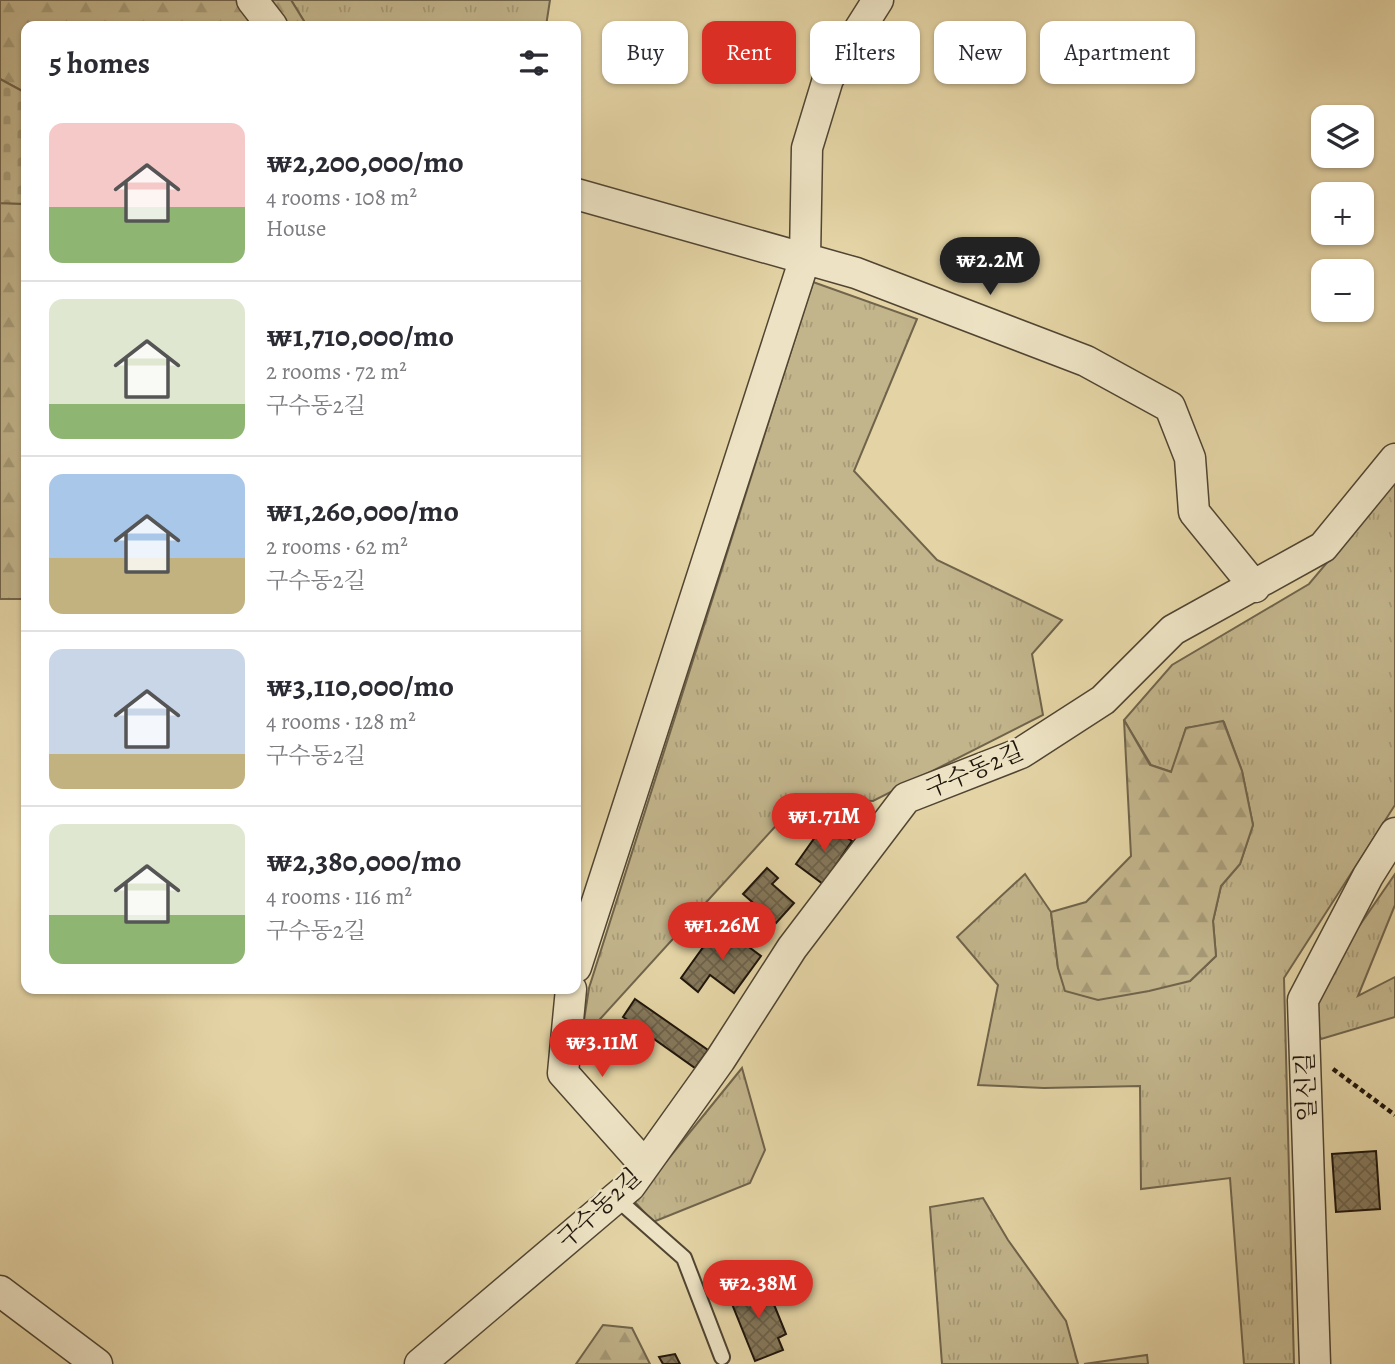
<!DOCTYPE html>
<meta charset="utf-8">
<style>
:root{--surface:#fff;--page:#f7f7f7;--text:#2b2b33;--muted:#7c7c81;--line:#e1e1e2;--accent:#d93025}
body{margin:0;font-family:Alegreya,"Noto Serif KR",serif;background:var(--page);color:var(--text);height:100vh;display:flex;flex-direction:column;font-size:26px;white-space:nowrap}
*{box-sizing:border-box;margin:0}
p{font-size:23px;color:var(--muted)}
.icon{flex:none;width:38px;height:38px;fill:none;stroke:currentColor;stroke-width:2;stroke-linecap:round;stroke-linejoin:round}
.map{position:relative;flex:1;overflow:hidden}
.panel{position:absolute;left:21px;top:21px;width:560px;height:973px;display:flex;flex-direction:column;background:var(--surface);border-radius:14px;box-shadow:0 2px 5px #0004}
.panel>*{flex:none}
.banner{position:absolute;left:602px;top:21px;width:665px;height:63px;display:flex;gap:14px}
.controls{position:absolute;left:1311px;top:105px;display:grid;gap:14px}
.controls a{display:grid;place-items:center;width:63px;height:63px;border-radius:14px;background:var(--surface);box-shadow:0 2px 5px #0004;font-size:35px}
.price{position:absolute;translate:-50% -60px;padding:0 16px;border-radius:24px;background:var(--accent);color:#fff;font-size:23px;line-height:46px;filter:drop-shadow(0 2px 4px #0008)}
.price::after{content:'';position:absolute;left:50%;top:42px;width:21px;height:16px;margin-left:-10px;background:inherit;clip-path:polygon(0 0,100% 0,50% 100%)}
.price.selected{background:#222;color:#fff}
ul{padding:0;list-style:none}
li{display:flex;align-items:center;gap:21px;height:175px;padding:0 28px}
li+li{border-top:2px solid var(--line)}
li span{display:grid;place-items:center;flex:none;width:196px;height:140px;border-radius:14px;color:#555}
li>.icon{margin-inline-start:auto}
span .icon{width:84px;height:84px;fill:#fffc;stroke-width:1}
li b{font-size:30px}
h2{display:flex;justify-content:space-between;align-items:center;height:84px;padding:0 28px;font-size:30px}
.tag{padding:0 24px;border-radius:14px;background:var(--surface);box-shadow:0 2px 5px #0004;font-size:24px;line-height:63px}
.tag.selected{background:var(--accent);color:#fff}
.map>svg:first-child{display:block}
.grass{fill:url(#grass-tufts);stroke:#70644b;stroke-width:2}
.forest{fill:url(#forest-firs);stroke:#70644b;stroke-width:2}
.cemetery{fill:url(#cemetery-stones);stroke:#70644b;stroke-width:2}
.building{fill:url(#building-cross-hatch);stroke:#1e150b;stroke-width:2}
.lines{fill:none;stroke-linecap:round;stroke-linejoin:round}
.lane-casing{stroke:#504532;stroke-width:18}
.street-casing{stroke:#504532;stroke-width:33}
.path{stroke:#1e150b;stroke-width:4.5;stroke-dasharray:5 3.5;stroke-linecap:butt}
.lane{stroke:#ede3c4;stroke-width:14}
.street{stroke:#ede3c4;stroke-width:30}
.labels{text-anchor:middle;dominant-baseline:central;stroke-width:5;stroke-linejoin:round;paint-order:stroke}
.street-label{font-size:24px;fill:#1e150b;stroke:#ede3c4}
</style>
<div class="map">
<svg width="1395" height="1364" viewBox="0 0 1395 1364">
<defs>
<pattern id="grass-tufts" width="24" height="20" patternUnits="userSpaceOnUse" patternTransform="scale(1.75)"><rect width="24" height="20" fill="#c2b48b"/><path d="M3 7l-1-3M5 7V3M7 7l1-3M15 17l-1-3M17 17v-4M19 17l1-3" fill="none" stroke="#a69a77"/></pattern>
<pattern id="forest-firs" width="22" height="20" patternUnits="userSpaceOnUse" patternTransform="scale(1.75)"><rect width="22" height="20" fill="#c2b48b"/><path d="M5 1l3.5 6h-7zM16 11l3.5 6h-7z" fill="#a69a77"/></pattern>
<pattern id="cemetery-stones" width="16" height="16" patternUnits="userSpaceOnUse" patternTransform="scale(1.75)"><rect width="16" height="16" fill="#c2b48b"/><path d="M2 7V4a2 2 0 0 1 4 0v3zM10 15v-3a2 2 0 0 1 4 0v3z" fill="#a69a77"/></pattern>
<pattern id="building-cross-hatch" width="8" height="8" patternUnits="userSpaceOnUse" patternTransform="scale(1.75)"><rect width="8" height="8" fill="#85785b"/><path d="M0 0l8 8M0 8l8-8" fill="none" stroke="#6c6149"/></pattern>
</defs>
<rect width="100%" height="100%" fill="#e4d4a5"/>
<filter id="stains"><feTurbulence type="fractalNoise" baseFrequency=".00286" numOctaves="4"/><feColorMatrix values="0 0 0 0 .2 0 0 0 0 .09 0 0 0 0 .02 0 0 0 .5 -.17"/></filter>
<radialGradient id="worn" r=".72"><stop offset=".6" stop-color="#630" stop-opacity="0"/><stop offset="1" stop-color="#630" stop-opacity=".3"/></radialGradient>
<!-- grass -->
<path class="grass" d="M291,0H550L546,26H307Z
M813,282L917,319L854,471L937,560L1062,620L1032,654L1043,715L873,801L802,797L581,1040L589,988Z
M1395,482V805L1284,978L1294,1364H1244L1230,1178L1141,1189L1140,1086L1044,1088L978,1085L998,985L957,937L1025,874L1051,912L1058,968L1190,981L1216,956L1213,921L1221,886L1240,864L1253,825L1242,771L1224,722L1186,728L1172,772L1151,765L1124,720L1172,665L1309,584Z
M1395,874V905L1358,996L1395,977V1017L1321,1039L1307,1002Z
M742,1068L765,1150L750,1183L653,1222L634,1201Z
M983,1198L1008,1240L1066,1321L1078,1364H942L930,1207Z
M1147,1355L1148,1364H1084Z"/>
<!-- forest -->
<path class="forest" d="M0,0H291L307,26H26V93L0,79Z
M0,203L26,204V599H0Z
M1124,720L1150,765L1171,772L1186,728L1223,721L1242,771L1253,825L1240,864L1221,886L1213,921L1216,956L1190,981L1149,991L1098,1000L1065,991L1058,968L1051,912L1086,902L1131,856Z
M603,1325L632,1328L650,1364H576Z"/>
<!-- cemetery -->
<path class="cemetery" d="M0,79L26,93V204L0,203Z"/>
<!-- building -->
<path class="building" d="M825,823L852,841L823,884L796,864Z
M767,868L778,878L772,884L794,903L776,923L743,894Z
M719,925L761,956L734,993L710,975L698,992L681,978Z
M635,999L708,1050L695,1068L623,1017Z
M1376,1151L1380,1209L1336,1212L1332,1154Z
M764,1280L786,1334L778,1338L783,1350L755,1361L728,1294Z
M675,1354L680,1364H663L659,1357Z"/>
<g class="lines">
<defs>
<path id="lane" d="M616,1198L684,1258L722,1357"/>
<path id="street" d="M252,0L272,26
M576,194L856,273L1086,361L1170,407L1190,458L1194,512L1255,587
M576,967L805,258L807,148L828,79L878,0
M571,989L563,1073L645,1165
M0,1291L97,1364
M420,1364L630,1186L720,1060L792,948L906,798L1021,753L1103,700L1173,630L1323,547L1395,459
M1315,1364L1303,1000L1368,876L1395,833"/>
</defs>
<!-- lane casing -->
<use href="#lane" class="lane-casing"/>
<!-- street casing -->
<use href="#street" class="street-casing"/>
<!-- path -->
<path class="path" d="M1333,1069L1395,1115"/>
<!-- lane -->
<use href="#lane" class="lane"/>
<!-- street -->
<use href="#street" class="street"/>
</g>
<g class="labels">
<!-- street labels -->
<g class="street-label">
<text transform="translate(974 770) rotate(-23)">구수동2길</text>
<text transform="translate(1306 1087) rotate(-92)">일신길</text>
<text transform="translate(599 1208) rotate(-43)">구수동2길</text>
</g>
</g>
<rect width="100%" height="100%" filter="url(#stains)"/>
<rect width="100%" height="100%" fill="url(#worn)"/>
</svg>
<div class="controls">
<a><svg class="icon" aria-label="layers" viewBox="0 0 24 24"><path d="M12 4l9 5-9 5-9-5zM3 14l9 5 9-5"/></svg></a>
<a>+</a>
<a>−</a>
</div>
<b class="price selected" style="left:990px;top:297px">₩2.2M</b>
<b class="price" style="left:824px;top:853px">₩1.71M</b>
<b class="price" style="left:722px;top:962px">₩1.26M</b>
<b class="price" style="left:602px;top:1079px">₩3.11M</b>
<b class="price" style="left:758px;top:1320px">₩2.38M</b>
<div class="banner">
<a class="tag">Buy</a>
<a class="tag selected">Rent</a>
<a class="tag">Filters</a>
<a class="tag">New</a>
<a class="tag">Apartment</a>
</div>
<section class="panel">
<h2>5 homes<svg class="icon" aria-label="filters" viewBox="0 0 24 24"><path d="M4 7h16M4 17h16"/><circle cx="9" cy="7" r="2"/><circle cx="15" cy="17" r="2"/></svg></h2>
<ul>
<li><span style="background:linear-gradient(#f6c9c9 60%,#8fb573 0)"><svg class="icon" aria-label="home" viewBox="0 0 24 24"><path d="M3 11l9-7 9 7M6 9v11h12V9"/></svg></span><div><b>₩2,200,000/mo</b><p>4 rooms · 108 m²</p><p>House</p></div></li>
<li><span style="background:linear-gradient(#dfe7d0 75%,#8fb573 0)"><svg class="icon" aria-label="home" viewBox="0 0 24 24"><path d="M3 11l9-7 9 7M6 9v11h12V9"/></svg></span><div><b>₩1,710,000/mo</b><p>2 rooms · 72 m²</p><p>구수동2길</p></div></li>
<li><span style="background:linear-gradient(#a9c7e8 60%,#c2b280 0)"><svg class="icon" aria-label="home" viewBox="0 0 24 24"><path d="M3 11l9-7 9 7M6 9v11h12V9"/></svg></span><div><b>₩1,260,000/mo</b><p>2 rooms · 62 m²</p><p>구수동2길</p></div></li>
<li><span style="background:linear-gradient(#c9d6e8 75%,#c2b280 0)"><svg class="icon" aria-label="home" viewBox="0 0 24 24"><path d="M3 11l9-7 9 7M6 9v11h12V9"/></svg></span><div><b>₩3,110,000/mo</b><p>4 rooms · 128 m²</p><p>구수동2길</p></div></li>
<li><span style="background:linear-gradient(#dfe7d0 65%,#8fb573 0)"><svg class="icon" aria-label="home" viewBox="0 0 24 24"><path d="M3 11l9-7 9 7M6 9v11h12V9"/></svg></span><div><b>₩2,380,000/mo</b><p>4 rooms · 116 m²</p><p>구수동2길</p></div></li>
</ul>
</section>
</div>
